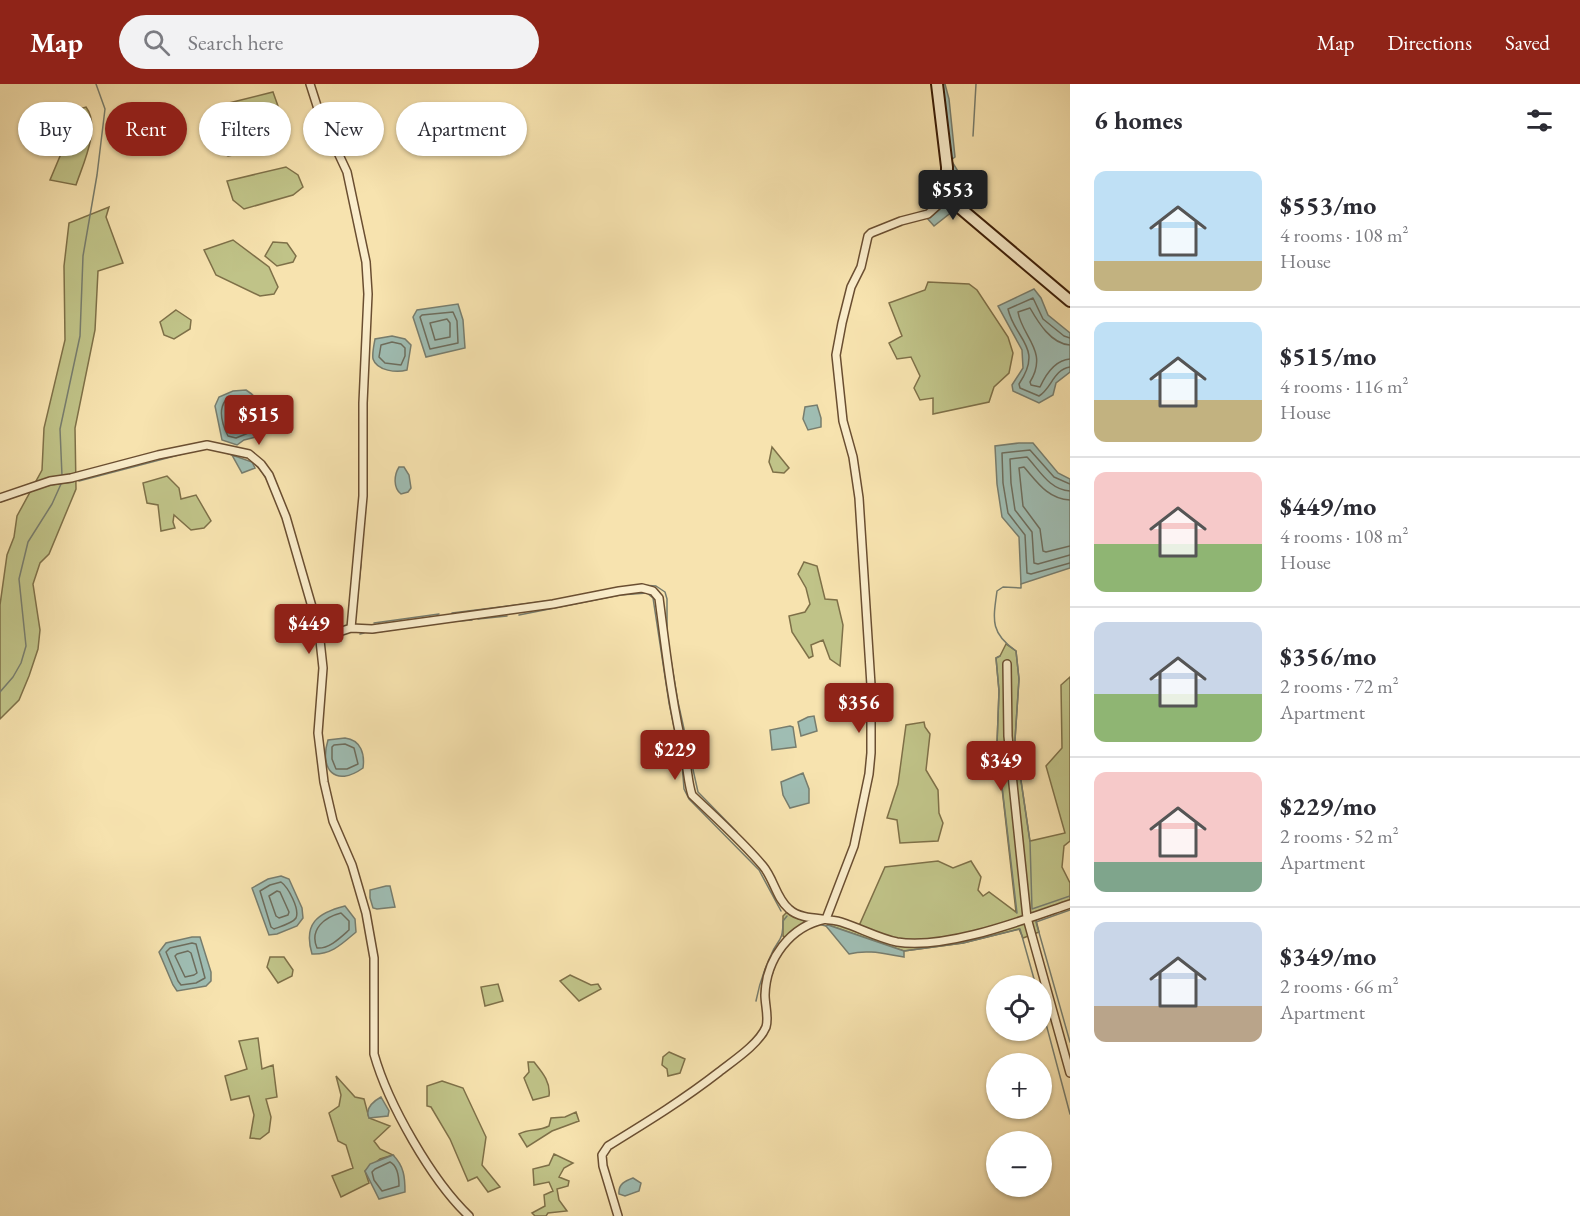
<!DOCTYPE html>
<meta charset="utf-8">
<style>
:root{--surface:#fff;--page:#f2f2f3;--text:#2b2b33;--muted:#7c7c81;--line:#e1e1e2;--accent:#8f2418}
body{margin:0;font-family:"EB Garamond",serif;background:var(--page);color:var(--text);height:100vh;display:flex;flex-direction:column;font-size:22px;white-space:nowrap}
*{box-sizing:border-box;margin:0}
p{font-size:20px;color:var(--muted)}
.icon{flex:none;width:33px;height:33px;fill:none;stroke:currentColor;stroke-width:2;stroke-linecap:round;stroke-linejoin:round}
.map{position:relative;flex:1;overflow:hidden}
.sheet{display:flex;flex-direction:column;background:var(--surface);width:510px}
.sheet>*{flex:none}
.top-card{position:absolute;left:18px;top:18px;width:570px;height:54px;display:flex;gap:12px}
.tools{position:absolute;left:986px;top:891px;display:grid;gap:12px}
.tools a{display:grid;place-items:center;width:66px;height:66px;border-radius:50%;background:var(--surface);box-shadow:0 2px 4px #0004;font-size:30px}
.price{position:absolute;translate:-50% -51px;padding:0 14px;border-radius:6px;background:var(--accent);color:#fff;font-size:20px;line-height:39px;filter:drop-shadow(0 2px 3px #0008)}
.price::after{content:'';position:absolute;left:50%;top:36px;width:18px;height:14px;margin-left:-9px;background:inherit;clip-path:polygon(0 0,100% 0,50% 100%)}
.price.active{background:#222;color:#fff}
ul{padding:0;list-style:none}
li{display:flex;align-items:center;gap:18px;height:150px;padding:0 24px}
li+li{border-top:2px solid var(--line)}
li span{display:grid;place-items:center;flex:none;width:168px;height:120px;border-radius:12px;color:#555}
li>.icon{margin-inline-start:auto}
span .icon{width:72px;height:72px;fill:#fffc;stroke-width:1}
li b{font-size:26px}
h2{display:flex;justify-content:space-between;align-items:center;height:72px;padding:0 24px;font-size:26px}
.pill{padding:0 21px;border-radius:27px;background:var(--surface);box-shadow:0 2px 4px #0004;font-size:21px;line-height:54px}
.pill.active{background:var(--accent);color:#fff}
header{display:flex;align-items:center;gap:36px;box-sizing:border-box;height:84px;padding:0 30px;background:var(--accent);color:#fff}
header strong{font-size:28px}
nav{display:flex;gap:33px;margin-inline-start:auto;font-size:21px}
.search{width:420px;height:54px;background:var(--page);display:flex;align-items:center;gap:15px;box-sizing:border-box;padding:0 21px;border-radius:33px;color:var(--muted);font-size:22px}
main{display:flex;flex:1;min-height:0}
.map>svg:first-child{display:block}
.green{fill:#c0c388;stroke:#7e7048;stroke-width:1.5}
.water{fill:#9fbdb3;stroke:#777d6e;stroke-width:1.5}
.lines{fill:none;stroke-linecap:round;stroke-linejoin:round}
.shore{stroke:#6d6d5d;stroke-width:1.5}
.stream{stroke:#777d6e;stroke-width:1.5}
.street-casing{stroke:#6a4e31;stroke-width:10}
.secondary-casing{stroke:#3b1d07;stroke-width:14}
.street{stroke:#faedcb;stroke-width:7}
.secondary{stroke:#faedcb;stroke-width:10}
</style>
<header>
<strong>Map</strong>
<div class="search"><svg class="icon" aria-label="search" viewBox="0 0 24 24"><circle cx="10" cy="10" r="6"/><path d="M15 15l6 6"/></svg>Search here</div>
<nav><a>Map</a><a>Directions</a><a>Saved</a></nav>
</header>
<main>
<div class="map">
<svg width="1070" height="1132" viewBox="0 0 1070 1132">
<rect width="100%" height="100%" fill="#f7e3af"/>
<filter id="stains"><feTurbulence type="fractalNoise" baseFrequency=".00333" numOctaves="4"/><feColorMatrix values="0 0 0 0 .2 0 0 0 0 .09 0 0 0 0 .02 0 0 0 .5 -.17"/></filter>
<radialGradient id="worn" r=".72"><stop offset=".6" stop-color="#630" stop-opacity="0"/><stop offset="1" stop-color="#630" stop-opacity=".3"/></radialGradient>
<!-- green -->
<path class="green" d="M273,8L284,39L270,64L228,72L207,61L205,41L229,19Z
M86,23C101,43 83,80 76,101L50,96L63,65L61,36L69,28Z
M286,83L298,91L303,103L293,111L244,125L233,116L227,97Z
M109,123L106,133L123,179L98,187L95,246L75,344L76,405L49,470L40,479L33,500L40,546L38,565L29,592L19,616L0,635V521L7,471L14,453L17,432L42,386L44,344L65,256L64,182L69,139Z
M233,156L269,183L278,203L274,210L260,212L216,191L204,166Z
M273,158L287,159L296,172L293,178L277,182L265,172Z
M928,198L969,200L977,206L1008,253L1013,269L1009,289L994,303L989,318L933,330V314L920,316L914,304L920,292L911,273L897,275L889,259L902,252L889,219L925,206Z
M176,226L191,236L190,245L174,255L164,251L160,238Z
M772,363L789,384L784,389L773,388L769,378Z
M167,392L179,404L181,415L196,411L211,437L204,444L191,446L174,431L173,438L175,444L161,447L158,421L147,419L143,399Z
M804,478L817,482L825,515L837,516L843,541L840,582L830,575L823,556L811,561L813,572L809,574L792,548L789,532L805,528L810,520L806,504L798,490Z
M1006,560L1016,567L1019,595L1015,656L1030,757L1065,749L1046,682L1062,664L1061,601L1070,593V757L1064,762L1062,783L1070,799V820L1035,832L1039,848L1023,854L1019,845L963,859L904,867L828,841L826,835L806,841L788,855L783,852V832L789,826L797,831L826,835L858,844L885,783L938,777L953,784L971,777L981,793L978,806L983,812L989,808L1016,828L997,660L999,607L996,574L1000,572Z
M924,638L925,643L930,650L926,686L938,706L939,729L943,739L938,757L900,759L897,736L887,734L898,700L906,641Z
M270,873H284L293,886L292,892L278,899L267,883Z
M570,891L591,901L598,900L601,905L579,917L560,897Z
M498,900L503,917L485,922L481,903Z
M258,954L262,985L273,981L277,1013L266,1015L271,1033L269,1048L260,1055L250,1054L254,1031L249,1012L231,1016L225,992L247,985L239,957Z
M669,968L685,975L680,989L668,992L667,985L662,981L663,973Z
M528,978H534C542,988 551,998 549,1012L533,1016L524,994L529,988Z
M336,992L355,1013L364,1015L369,1034L390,1042L374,1057L380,1065L393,1071L380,1075L365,1087L369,1099L341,1113L332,1092L353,1084L346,1061L338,1057L329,1029L339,1022L341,1011Z
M442,997L463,1004L486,1053L482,1081L500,1103L488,1108L477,1093L468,1097L450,1055L431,1023L427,1022V1002Z
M576,1028L579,1037L552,1047L527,1063L519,1050C530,1044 537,1048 549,1042L551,1034L565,1033Z
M554,1070L573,1079L564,1084L559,1093L569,1097L568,1102L557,1105L559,1116L567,1127L548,1129L546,1132H535L532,1129L545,1122L544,1111L553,1107L549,1098L534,1101L533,1085L549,1081Z"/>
<!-- water -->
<path class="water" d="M940,0H945L949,15L955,73L951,76L959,89L970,99L968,114L956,117L950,111Z
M947,118L955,123L953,127L934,142L927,134Z
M1034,205L1041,214L1048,231L1070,249V288L1056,299L1053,311L1039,319L1013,307L1012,301L1023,284L1022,266L998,222Z
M458,220L463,236L465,264L426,273L413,233L417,226Z
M392,252L405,255L411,261L407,286C397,289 377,287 373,275C372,269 374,261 375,255Z
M246,306C263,316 265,332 264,351L244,356L237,361L222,356L215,322L219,313L233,307Z
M817,321L821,334V343L808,346L803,335L805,323Z
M1019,359H1033L1058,389L1070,395V484L1021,500L1019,453L1002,433L997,400L995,362Z
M232,371L252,378L255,384L242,389Z
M399,383H404L409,391L411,404L408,408L401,410C393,404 394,391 399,383Z
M814,632L817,647L801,652L798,638L808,633Z
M790,642L793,643L796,663L772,666L770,646Z
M345,654C361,656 365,670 363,684C335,704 319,685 328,656Z
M803,689L809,705V719L790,724L783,711L781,698Z
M281,792L289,795L302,824L303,834L297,842L277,850L269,851L252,804L268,795Z
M386,802H390L395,823L377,825L373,824L370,814V806Z
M345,822L355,835L356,848C342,860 331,871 312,870C303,840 317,829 345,822Z
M828,841L904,867V873C885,870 868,865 849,870L826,842Z
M192,853H200L211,888V897L206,902L177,907L173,901L159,868L166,859Z
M381,1013L389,1027L388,1032L369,1034C365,1025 372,1018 381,1013Z
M393,1071C404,1082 405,1093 405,1108L379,1115L365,1087L370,1080Z
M633,1094L641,1099L639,1107L625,1112L619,1110C618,1100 625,1097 633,1094Z"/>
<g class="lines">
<!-- shore -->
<path class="shore" d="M453,228L457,237L458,259L430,265L420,233L422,231Z
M447,235L450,239V253L435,256L430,239Z
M1070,254L1064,252L1043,235L1033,214L1008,225C1015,256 1044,263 1019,300L1020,304L1039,312C1052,304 1053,286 1070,283
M392,258L401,260L405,264V272L401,281L385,279L379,273L381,261Z
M1070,261C1051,260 1038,238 1030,224L1018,228C1022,253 1049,267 1030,298L1031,301L1040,303C1046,290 1055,276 1070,275
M244,312C256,318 259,332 258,345L236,354L228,352C223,342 218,327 225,317Z
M237,320L245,321L249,329L251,338L249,341L235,345L233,343L229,325Z
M1070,400L1054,393L1030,366L1002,369L1003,399L1008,429L1025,451L1027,489L1031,490L1070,479
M1070,407C1050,406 1040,387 1027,373L1010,375L1011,399L1015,426L1032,448L1034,479L1038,480L1070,471
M1070,416C1048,415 1037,398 1024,383L1019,384L1023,422L1040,445L1043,467L1046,468L1070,462
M345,660L354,664L358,680L347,685H336L332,675V663L334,661Z
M281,798C288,803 300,825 296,834C293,839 279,843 274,845L271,843L260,807L270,801Z
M277,807L280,808L289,828L288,831L279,834L276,832L269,812Z
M341,829L349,837V846C340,854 329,865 317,864C309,845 325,833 341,829Z
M192,859L196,860L205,894L196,899L181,901L178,897L166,868L170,864Z
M188,867L191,869L197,889L194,891L185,893L175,872L177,870Z
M390,1078C398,1082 399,1093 399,1102L382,1107L374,1096L372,1088L375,1085Z"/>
<!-- stream -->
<path class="stream" d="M973,52L976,0
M224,368L232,371
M252,378C270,390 280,427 287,447
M62,392L60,345L80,252L83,172L97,91L105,25L96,0
M79,397L190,368
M50,401L73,398
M0,418L40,404
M1021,500V504L1003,503L997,507C993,536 990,549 1016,567L1019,595L1015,656L1030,758L1032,825L1070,812
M642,501L656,502L665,508L667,515V552L678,618L698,708L737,748
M600,507L634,502
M357,519L361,480
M452,529L563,515
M519,531L620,511L647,509L653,514L669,619L682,680L684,705L689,715L759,786L781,827
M478,535L507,532
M446,538L472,536
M374,539L439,530
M372,549L405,544
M360,550L364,549
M1000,572L996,574L999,607L997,660L1017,829
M0,608L13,593L21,579L26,562L19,495L28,458L52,420L61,400
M1070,826L1036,838L1070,958
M818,840L826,842
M904,867L963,859L1020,845L1036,902
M772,891L776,878
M756,917C759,901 764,886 771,871C778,854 783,859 783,837L787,832
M1041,921L1070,1030"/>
<defs>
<path id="street" d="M310,0L319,28L347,88L366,178L368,210L363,319V412L351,544L336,549L319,547L323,584L318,649L324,698L333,737L352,781L366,829L374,874V970C388,1020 432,1097 469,1132
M0,414L50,397L71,394L158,371L207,361L249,370L261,380L269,391L286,433L319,547
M351,544L372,545L553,520L619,507L642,504L653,507L659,514C666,568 672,621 685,674C688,687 688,699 692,711C716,734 742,757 763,782C774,795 776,814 789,825C802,837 825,833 841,838C860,844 878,854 897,858C946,866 1023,836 1070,820
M1007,580L1008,652L1027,834L1070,989
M618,1132L603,1082L602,1071L608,1062C647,1038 683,1016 719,988C733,977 759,960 766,943C769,934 765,921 765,911C766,875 790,842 826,835L854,762L869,690L871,669V601L859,414L853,373L843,337L836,271L842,239L851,203L861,183L868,152L871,149L901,137L928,130L947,113"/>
<path id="secondary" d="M937,0L947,83V113L1070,217"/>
</defs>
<!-- street casing -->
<use href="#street" class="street-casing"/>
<!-- secondary casing -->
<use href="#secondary" class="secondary-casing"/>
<!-- street -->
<use href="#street" class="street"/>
<!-- secondary -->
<use href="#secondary" class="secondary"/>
</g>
<rect width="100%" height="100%" filter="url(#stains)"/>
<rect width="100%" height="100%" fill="url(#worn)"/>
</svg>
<div class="tools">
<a><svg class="icon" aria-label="locate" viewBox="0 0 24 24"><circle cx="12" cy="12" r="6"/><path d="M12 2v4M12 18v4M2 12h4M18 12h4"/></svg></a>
<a>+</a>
<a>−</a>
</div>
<b class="price active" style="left:953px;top:137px">$553</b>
<b class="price" style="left:259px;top:362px">$515</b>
<b class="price" style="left:309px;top:571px">$449</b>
<b class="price" style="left:859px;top:650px">$356</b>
<b class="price" style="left:675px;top:697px">$229</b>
<b class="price" style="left:1001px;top:708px">$349</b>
<div class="top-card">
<a class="pill">Buy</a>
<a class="pill active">Rent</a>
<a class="pill">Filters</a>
<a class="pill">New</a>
<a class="pill">Apartment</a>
</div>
</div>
<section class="sheet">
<h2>6 homes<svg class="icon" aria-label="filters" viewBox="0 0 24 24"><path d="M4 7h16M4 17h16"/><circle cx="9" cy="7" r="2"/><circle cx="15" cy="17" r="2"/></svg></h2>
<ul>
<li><span style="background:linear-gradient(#bfe0f5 75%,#c2b280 0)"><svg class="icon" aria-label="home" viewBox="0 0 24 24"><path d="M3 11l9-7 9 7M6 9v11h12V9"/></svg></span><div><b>$553/mo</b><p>4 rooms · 108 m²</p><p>House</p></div></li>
<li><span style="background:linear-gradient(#bfe0f5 65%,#c2b280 0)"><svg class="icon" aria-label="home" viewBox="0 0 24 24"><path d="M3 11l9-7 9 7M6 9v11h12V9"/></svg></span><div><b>$515/mo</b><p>4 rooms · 116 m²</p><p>House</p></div></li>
<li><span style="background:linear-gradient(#f6c9c9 60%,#8fb573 0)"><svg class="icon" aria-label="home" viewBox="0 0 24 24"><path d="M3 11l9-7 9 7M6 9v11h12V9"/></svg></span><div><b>$449/mo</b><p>4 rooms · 108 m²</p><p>House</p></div></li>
<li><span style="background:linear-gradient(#c9d6e8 60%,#8fb573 0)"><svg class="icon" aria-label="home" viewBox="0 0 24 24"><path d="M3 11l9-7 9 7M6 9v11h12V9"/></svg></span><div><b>$356/mo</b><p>2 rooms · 72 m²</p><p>Apartment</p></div></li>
<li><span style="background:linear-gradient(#f6c9c9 75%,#7fa58c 0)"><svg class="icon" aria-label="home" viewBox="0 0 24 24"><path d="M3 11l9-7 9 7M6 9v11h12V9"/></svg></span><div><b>$229/mo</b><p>2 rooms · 52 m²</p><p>Apartment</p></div></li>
<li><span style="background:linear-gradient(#c9d6e8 70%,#b9a48a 0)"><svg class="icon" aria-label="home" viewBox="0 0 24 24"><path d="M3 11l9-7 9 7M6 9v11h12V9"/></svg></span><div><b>$349/mo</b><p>2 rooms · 66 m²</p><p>Apartment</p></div></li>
</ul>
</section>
</main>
